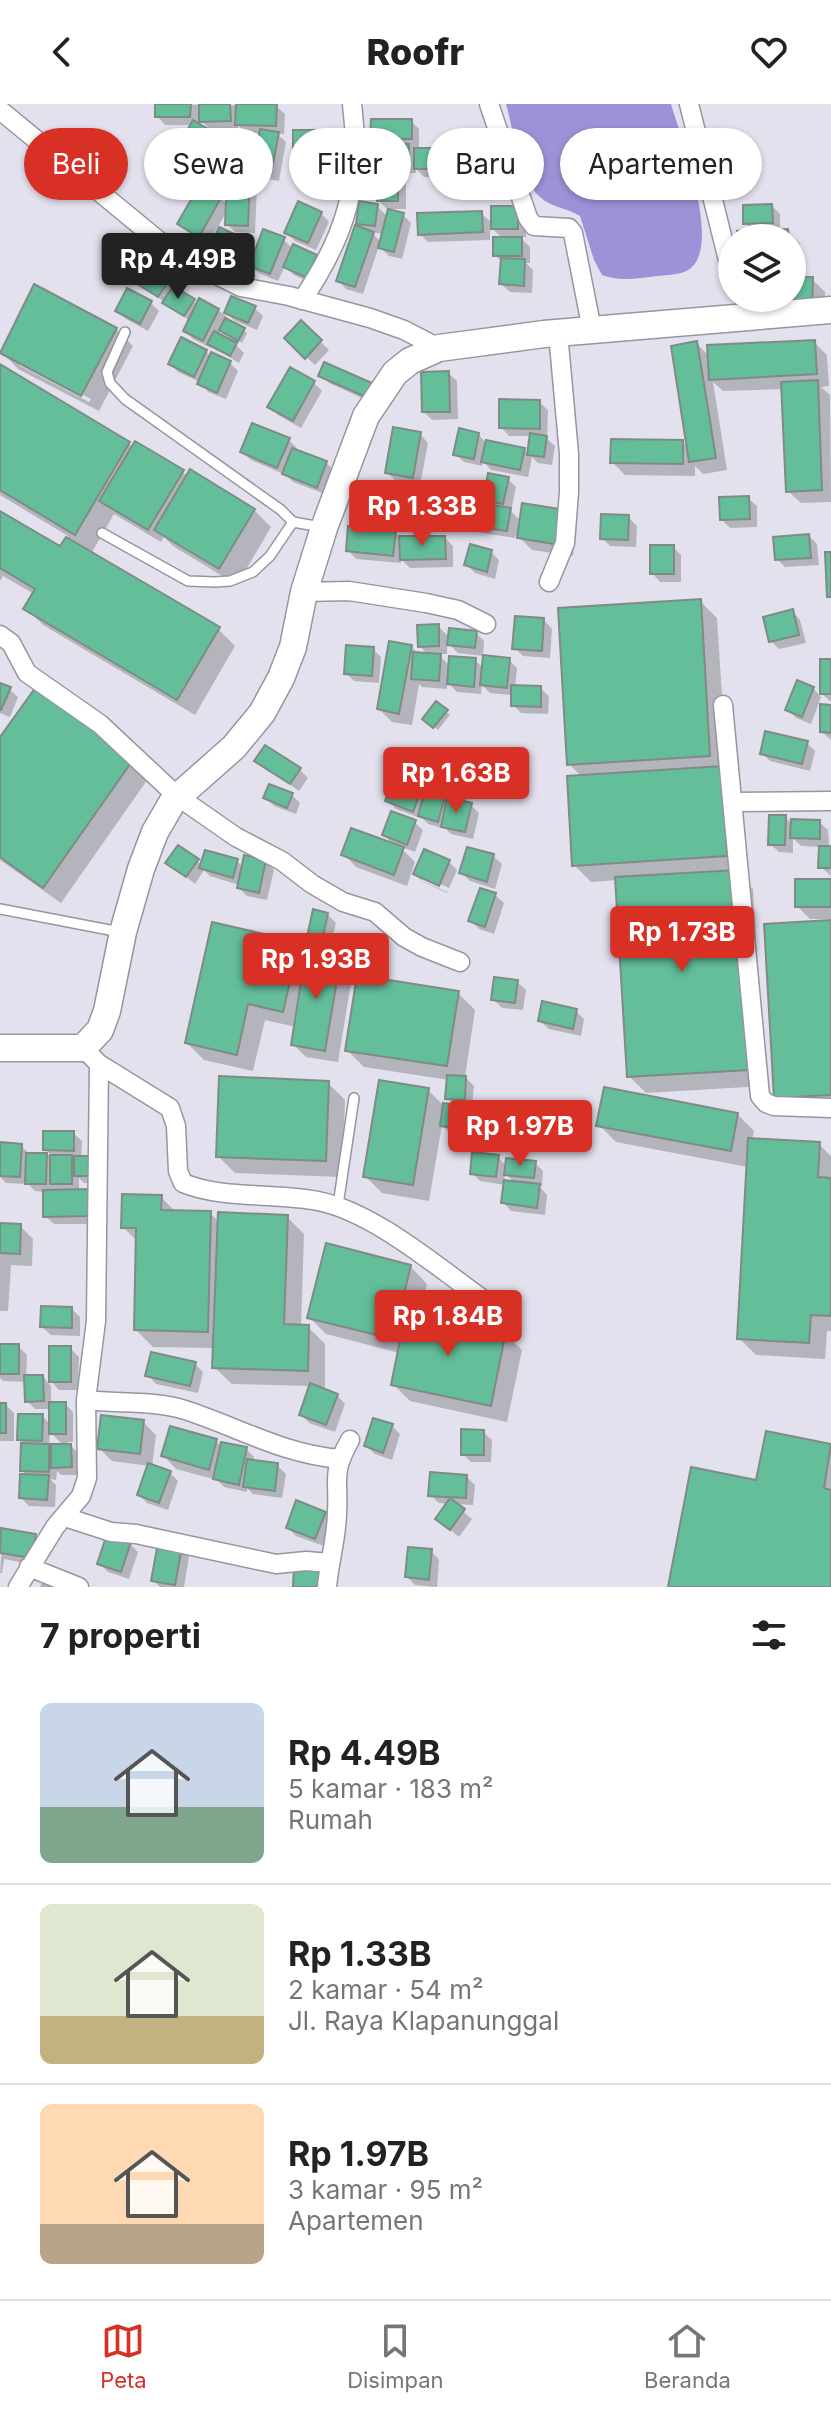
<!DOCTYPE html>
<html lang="id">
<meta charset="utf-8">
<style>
:root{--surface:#fff;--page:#f6f6f6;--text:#222;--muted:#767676;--line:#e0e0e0;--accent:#d93025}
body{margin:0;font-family:Inter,sans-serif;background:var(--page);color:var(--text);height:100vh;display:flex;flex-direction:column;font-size:30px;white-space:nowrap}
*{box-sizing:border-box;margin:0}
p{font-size:26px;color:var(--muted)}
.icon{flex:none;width:44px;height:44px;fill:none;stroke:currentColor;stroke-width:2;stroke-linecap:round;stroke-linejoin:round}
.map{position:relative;height:1483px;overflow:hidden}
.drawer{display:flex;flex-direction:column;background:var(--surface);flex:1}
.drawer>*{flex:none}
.guide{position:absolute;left:24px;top:24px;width:784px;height:72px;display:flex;gap:16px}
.buttons{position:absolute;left:718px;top:120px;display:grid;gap:16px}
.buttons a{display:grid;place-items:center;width:88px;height:88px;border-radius:50%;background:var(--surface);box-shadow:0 2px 6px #0004;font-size:40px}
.price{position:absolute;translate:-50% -68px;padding:0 18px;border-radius:8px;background:var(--accent);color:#fff;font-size:26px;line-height:52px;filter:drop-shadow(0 2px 4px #0008)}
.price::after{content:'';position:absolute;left:50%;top:48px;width:24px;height:18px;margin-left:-12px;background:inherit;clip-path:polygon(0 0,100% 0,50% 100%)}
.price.selected{background:#222;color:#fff}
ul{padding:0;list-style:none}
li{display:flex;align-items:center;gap:24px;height:200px;padding:0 40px}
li+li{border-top:2px solid var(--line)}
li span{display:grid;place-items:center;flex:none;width:224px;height:160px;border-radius:12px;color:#555}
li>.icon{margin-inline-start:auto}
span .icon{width:96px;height:96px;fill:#fffc;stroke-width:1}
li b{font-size:34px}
h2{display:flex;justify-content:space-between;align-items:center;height:96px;padding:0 40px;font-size:34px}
.chip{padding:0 28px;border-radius:36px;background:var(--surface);box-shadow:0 2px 6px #0004;font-size:28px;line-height:72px}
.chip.selected{background:var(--accent);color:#fff}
header{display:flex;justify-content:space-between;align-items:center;height:104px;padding:0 40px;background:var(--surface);font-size:36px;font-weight:800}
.dock{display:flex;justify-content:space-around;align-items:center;height:112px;border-top:2px solid var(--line);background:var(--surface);font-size:22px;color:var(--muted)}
.dock a{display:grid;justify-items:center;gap:4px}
.dock .selected{color:var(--accent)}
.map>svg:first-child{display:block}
.water{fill:#9e91d7}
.shadow{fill:#0003;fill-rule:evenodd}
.building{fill:#64be9a;stroke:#7f8b85;stroke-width:2}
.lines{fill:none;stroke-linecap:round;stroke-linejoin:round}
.lane-casing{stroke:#9795a1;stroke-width:12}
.street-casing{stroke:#9795a1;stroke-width:21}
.secondary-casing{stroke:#9795a1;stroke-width:29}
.lane{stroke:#fff;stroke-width:9}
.street{stroke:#fff;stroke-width:18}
.secondary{stroke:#fff;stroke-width:26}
</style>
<header><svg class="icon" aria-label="back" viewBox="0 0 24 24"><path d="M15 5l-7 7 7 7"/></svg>Roofr<svg class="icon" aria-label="heart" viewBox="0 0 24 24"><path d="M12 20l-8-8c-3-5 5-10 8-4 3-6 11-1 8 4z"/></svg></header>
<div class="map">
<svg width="831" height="1483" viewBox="0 0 831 1483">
<rect width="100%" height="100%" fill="#e2e1ed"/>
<!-- water -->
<path class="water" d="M506,0H671C680,31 724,145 688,166C680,171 666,171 657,172C639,174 620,178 602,171L594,156L580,112C569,105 556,104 545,97C517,78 515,30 506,0Z"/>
<!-- shadow -->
<path class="shadow" d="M157,0L276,2L285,10L284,30H277L286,38L279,77L263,74L254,66L261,29H246L238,21V25H210L198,14V21L221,35L234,48L211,88L228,100L249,72L257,81L255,129L235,128L227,120L228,105L208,140L188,128L179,120L200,85L182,74L170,62L193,21H165L157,12Z
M411,17L419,25V46H444L453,54V73H424L416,65V69H398L406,76V105H387L379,97V68L371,61L380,42L372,34Z
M322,28L331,37L330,71L303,70L295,62Z
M377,102L388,113L403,111L411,119L402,155L389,152L379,142L363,190L346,185L338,176L366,127L358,119ZM371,128L384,130L382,139Z
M772,102L780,110V128H788L800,140L802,175H812L825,188L824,215L747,194H792V134H739L755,129L745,119Z
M493,104L526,113V133H520L530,143V159H526L533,166L532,189L510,188L501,180L502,158L495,151L503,135L490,122V136L428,138L420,130L481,109L493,120Z
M321,109L329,118L316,146L295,137L287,128Z
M240,134L249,143L237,169L217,161L209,153Z
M283,135L293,145L316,152L324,161L315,181L294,171L285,162L278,177L260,170L251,162Z
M171,172L180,180L176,186L198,201L218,206L247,229L242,239L221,226L218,231L236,241L244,249L239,259L212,242L211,244L193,235L185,227L190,217L136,177Z
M151,199L159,207L148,227L126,215L117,206Z
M254,204L263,212L257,226L235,217L226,209Z
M301,219L329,246L315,261L286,234Z
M116,225L133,242L99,307L18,265L2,248ZM19,256L91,295L89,298L19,261Z
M814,238L827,251L829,282L821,283L830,291L831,398L801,399L788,387L784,285L723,287L713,278L727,366L703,370L695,362V372L625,371L612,358L682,338L689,344L697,240L709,252Z
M206,247L211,253L230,259L238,267L226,295L208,288L200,278L178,268L170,259Z
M325,260L371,281L380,289L375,300L329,279L321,271Z
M0,262L133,343L254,406L271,423L237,481L173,442L164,433L161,438L114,410L91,450L218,525L235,542L195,611L43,521L26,504L34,490L3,472L0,477V410L61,445L68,432L0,391Z
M291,265L314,279L322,287L301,324L278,311L270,302Z
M448,269L457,277L458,315L432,316L424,308Z
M539,298L548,306L547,335L555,342L552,361L538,359L532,353L528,373L491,366L483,357L482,362L464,358L455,350L478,330L485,338L524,346L529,351L532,332H509L501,323Z
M420,330L428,339L420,381L395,376L387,368Z
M289,336L297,344L296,347L326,358L334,367L325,390L293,378L286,371L251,356L242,348Z
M508,375L516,383L511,407L521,417L565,408L577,420L573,452L532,446L516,430L515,434L477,428L468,419V428L451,427L442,419L443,409H440L437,425L423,423L415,415L432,396L443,407L460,402L470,412L493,403L485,395Z
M748,394L757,402V423L730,424L721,415Z
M628,413L637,422L636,443L610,442L602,434Z
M395,429L400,434H445L453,442V463L410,464L401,455V459L356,455L348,446Z
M809,432L817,440L819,461L785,463L777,455Z
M673,443L681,451V478H660L652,469Z
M491,448L499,456L495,475L475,469L467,461Z
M700,497L717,514L727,669L737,769L753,785L765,982L646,989L629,972L618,776L591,778L574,761L582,673L569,660Z
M792,507L800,516L806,539L779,545L771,537Z
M544,516L552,525L550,554L523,552L515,544Z
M438,522L450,534L476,529L484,537L483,552L458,549L447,538V550H438L450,562L475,556L483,564L509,556L517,564L515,583L540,584L549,592L548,610L521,609L513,601V591L490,589L482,581L481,590L457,588L447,578V585L422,583L419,580L412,621L392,618L379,605L411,542L419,551H428L420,542Z
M373,545L381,553L379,579L354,577L346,569Z
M822,557H831V598L822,590Z
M0,581L9,585L18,593L10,613L0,609Z
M813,584L821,593L811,620L796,614L788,606Z
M36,585L150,672L61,799L0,756V637Z
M437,600L450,611L438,626L425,614Z
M831,603V636L822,628Z
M807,639L815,647L810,667L770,657L762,649Z
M257,657L299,665L308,674L299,687Z
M421,685L426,690L444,693L448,698L471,701L479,709L473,735L451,730L446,725L428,720L423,715L396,705L388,696Z
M292,691L300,699L296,710L274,702L266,694Z
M785,713L793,721L819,718L828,726L831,772L821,763V743L801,742L793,734V749L779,748L770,740Z
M414,718L423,726L415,748L399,742L415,758L407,782L356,763L344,750L396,743L384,731Z
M493,752L502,760L495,785L470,777L462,769Z
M197,757L202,762L237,757L243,763L265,757L274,766L267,796L247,792L239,784V781L210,772L204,766L195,780L168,758Z
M449,758L457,766L447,789L423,778L415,770ZM422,772L449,784L447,788L422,777Z
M831,777V1008L776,993L831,818V815H810L797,802Z
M481,786L495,791L504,799L494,830L479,825L471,817Z
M327,810L336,819L330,844L317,841L309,833Z
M298,839L308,849L340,855L353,867L338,958L306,953L293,940L296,923L265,916L253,967L204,956L187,939Z
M517,878L526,886L523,906L502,904L493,895Z
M458,889L475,906L465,973L474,982L472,1003H467L478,1013L475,1033L450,1029L442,1021L429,1097L382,1089L365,1072L428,986L443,1001L457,1003L448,994L449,976L364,963L347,946Z
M576,907L584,915L581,932L549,925L540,917Z
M328,979L345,996L342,1073L235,1069L218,1052Z
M737,1010L754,1027L752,1036L819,1040L831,1052V1227H827L825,1255L756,1251L739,1234L748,1063L616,1038L599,1021Z
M512,1016L521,1024L519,1039L495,1037L487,1028Z
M73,1029L82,1037L81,1054L104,1079H84L79,1074V1087L99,1120H54L45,1112V1088L35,1087L28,1080L6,1079L0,1073V1040L21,1042L31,1051H51L45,1045Z
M498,1053L507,1063L535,1059L543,1067L542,1082L538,1081L547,1091L545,1111L511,1107L503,1098L505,1081L480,1077L472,1069ZM505,1069L516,1080L504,1078Z
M161,1093L176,1108L210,1109L220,1119L287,1113L304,1130L301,1223H308L325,1240V1283H315L337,1291L345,1300L335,1328L309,1319L301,1310L311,1282L232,1280L214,1263L215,1244L153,1243L136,1226L138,1138L123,1123Z
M0,1121L20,1122L33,1135L32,1162L11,1161L8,1207H0Z
M410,1162L427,1180L419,1211L505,1229L522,1246L507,1318L410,1297L393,1280L400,1249L326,1230L309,1213Z
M72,1205L80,1213V1232L51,1231L42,1223Z
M0,1242H18L27,1251L26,1273H43L51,1282V1278V1300H65L73,1308V1338H67L79,1350V1371H61L57,1367L56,1376L50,1375L56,1381L55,1403L29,1402L21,1394L27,1372L22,1366L23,1339L20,1335L42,1312L52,1322V1305H35L27,1297V1278L3,1277L0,1274ZM50,1328L64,1342L49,1341Z
M70,1244L79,1253L78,1286H59L51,1277Z
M195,1260L203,1268L198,1289L156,1280L148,1271Z
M0,1301H6L14,1309V1337H0Z
M143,1318L156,1331L152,1363L170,1369L178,1377L168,1406L147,1399L139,1391L150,1362L112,1357L99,1344Z
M392,1322L400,1330L392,1356L375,1350L366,1342Z
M483,1328L492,1336L491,1358H471L463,1350Z
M767,1330L831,1342V1483H670L758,1378Z
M216,1337L222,1344L246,1345L254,1353L253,1358L277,1361L286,1370L282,1394L253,1390L247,1384V1388L224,1383L217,1376L176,1365L164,1352Z
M466,1372L475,1381L473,1401L454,1400L472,1415L459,1433L437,1415L448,1400L439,1399L430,1391Z
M325,1409L333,1418L324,1442L296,1432L288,1424Z
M3,1427L35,1432L44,1440L40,1462L4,1455L2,1469H0Z
M130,1440L138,1448L129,1475L108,1468L99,1459Z
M181,1445L189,1453L184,1483H160L153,1476Z
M431,1447L439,1456L437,1483L415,1481L407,1473Z
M43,1476L64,1483H40Z"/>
<!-- building -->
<path class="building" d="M155,0H191L190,13H155Z
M199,0H230L231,17L199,18Z
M236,0H277L276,22L235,21Z
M371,15H412V35H370Z
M193,16L222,33L196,79L167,62Z
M260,25L279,28L271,70L252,67Z
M293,26H323V63H293Z
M369,39L409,40L408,62L369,61Z
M414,44H445V65H414Z
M377,66H398V97H377Z
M227,70L250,71L248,122L225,121Z
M200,80L222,92L199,133L177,120Z
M298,97L322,108L308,139L284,129Z
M359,97L378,100L375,122L356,120Z
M772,100L773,119L743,120V101Z
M491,102H518V125H491Z
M388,105L404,109L394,148L378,144Z
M482,107L483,128L418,131L417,109Z
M355,121L374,128L355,183L336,177Z
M219,123L241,133L229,163L207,153Z
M263,125L285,133L270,170L249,162Z
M788,125L789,134H737V127Z
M493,133H522V152H493Z
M293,140L317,151L307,174L283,163Z
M501,154L525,155L524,182L499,180Z
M148,155L173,171L158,193L134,178Z
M792,173H813L812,203L745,202V194H792Z
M34,180L117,224L81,292L0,249Z
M173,182L195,195L184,212L162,199Z
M127,184L152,197L140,220L115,207Z
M231,192L256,202L248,219L224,209Z
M199,194L219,205L203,237L183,227Z
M225,214L245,224L238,237L219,226Z
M301,216L322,236L305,255L284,234Z
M214,227L237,239L230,252L207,240Z
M181,233L207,246L194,273L168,260Z
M815,236L817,270L709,276L707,241Z
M697,237L716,354L689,358L671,242Z
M211,248L231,257L217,289L197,280Z
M324,258L372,279L366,293L318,272Z
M0,260L130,338L75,431L0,386Z
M290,263L315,277L293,317L267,303Z
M449,267L450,308H422L421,268Z
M818,276L822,386L786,388L781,278Z
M499,295L540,296V325L499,324Z
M252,319L290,334L277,364L240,348Z
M393,323L421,328L413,374L385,369Z
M459,324L479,329L474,355L453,351Z
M530,329L547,332L544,353L527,351Z
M611,335L683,336V360L610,359Z
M486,336L525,344L520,366L481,358Z
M135,337L184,366L148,426L99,397Z
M292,344L327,357L317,384L282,370Z
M190,365L255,405L219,465L154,426Z
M488,369L509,373L503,400L483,396Z
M416,392L433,394L429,418L413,416Z
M749,392L750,415L720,416L719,393Z
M470,398L511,404L507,427L467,421Z
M442,399L461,400L460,421L440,420Z
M522,399L566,406L560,441L517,434Z
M0,407L60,442L66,433L220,523L177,596L23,505L35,485L0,464Z
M601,410L629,411L628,436L600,435Z
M348,422L396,427L393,452L346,447Z
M809,430L811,454L775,456L773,433Z
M399,432H445L446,455L400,456Z
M470,440L492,446L487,468L464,461Z
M650,441H674V470H650Z
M825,448H831V493H827Z
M701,495L710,652L567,661L558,504Z
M793,505L799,531L769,538L763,513Z
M515,512L544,514L542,547L512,545Z
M439,520V542L418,543L417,521Z
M449,524L477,527L475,544L447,541Z
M389,537L412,541L399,610L377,605Z
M346,541L374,543L372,572L344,570Z
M413,548L441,550L439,577L411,575Z
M483,551L510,554L507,584L480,581Z
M449,552L476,554L474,583L447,580Z
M820,555H831V590H820Z
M797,576L814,583L802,613L785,606Z
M0,579L11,583L1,606H0Z
M511,581L541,582V603L511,602Z
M36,583L135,653L43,784L0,753V633Z
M436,597L448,606L433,624L422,615Z
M820,600L831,601V629L820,628Z
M765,627L808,637L802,660L760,650Z
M265,641L301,664L290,680L254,657Z
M722,662L727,752L572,762L567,672Z
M394,673L422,683L413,708L385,697Z
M269,680L293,689L287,704L263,694Z
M425,686L445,692L438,718L418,712Z
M447,693L472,699L465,728L441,723Z
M391,707L416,716L407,741L382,731Z
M769,711H786L785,741H768Z
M791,715L820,716V735L790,734Z
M351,724L404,743L394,771L341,751Z
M178,741L199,755L186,773L165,759Z
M819,742H831V764H818Z
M467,743L494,750L487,778L459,769Z
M424,745L450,756L439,782L413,770Z
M205,746L238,755L233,774L199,764Z
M244,751L266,756L259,789L237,784Z
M737,766L749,966L627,973L615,773Z
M795,775H831V803H795Z
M480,784L496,789L485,823L468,817Z
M313,805L328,809L322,837L307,833Z
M831,816V991L774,994L764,820Z
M212,818L299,838L283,908L248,900L237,951L185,939Z
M306,847L341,853L325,947L291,941Z
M357,871L459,887L447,962L345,947Z
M494,873L518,876L515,899L491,896Z
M542,897L577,905L573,925L538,917Z
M447,971L466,972L465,996L445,995Z
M219,972L329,977L326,1057L216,1053Z
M379,976L429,984L413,1081L363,1073Z
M604,983L738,1009L731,1047L596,1022Z
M443,999L470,1003L467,1025L440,1022Z
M487,1011L513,1014L512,1032L485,1029Z
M43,1027H74V1047L43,1046Z
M748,1034L820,1038L818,1073L831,1074V1212L811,1211L809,1239L737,1235Z
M0,1038L22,1040L20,1073L0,1072Z
M472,1048L499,1051L496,1073L470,1070Z
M26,1049H47L46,1080H25Z
M50,1051H72V1080H50Z
M74,1052H97V1072H74Z
M506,1054L536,1057L534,1074L504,1071Z
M504,1076L540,1080L537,1104L501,1099Z
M91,1085V1112L43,1113V1086Z
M122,1090L162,1091L161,1106L211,1107L208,1228L134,1226L136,1124H121Z
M218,1108L288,1111L284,1220L309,1221L308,1267L212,1264Z
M0,1119L21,1120L20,1150L0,1149Z
M326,1139L411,1161L393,1235L307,1214Z
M41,1202L72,1203V1224L40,1223Z
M406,1206L506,1227L491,1302L391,1281Z
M0,1240H19V1270H0Z
M49,1242H71V1278H49Z
M151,1248L196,1258L190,1282L145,1272Z
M24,1271H43L44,1297L25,1298Z
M310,1279L338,1290L326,1321L299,1311Z
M49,1298H66V1330H49Z
M0,1299H6V1329H0Z
M18,1310H43L42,1337L17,1336Z
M101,1311L144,1316L140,1350L97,1345Z
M373,1314L393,1320L383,1349L364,1342Z
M170,1322L217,1335L209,1366L161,1352Z
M461,1325L484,1326V1351H461Z
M766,1327L831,1340L824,1384L831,1386V1483H668L691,1363L756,1376Z
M221,1338L247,1343L239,1381L213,1375Z
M21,1339L49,1340V1368L20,1367Z
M51,1340H71L72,1363L51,1364Z
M247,1355L278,1359L275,1387L243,1383Z
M148,1359L171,1367L159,1399L137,1391Z
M430,1368L467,1371L466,1394L428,1392Z
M20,1370L49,1371L47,1396L19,1394Z
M450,1394L465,1405L450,1426L435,1415Z
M296,1396L326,1408L315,1435L286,1424Z
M1,1424L36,1430L32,1454L0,1449Z
M107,1430L131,1438L121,1468L97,1460Z
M158,1439L182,1443L175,1481L151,1477Z
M408,1443L432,1445L429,1476L405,1473Z
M294,1462L326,1463L325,1483H293Z"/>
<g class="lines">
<defs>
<path id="lane" d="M125,228L107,268L110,279L125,295L281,406L293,418L321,423
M102,429L188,477L215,478L230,477L253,468L270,452L293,418
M0,805L120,828
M338,1101L354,994"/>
<path id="street" d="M489,0L528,114L534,122L569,124L573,129L592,226
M689,0L732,172
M0,6L176,151L241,183L289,192L370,214L404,226L439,244
M302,196C346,132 362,78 352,0
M549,478L565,439L569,388V350L558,229
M304,488L349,487L426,499L458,506L486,520
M0,531L11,539L27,569L100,620L177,692L236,733L282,757L312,780L343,798L375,808L404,833L422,843L460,858
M723,601L760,992L766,999L774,1002L831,1004
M732,698L831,697
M99,960L170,1004L176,1022L178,1067L183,1079C225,1096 274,1088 318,1097C373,1108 435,1161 481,1194
M86,1296C119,1300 153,1296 185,1306C238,1323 282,1350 340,1355
M65,1413L111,1428L136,1430L276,1460L306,1457L330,1459
M29,1463L79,1483
M18,1483L55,1423L81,1392L87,1374L86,1296L96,1217L99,960L83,944
M327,1483C329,1458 337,1433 337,1408C339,1374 331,1370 350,1336"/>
<path id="secondary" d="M0,944H83L100,926L107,907L123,828L141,765L155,728L173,697L234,643L262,609L281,574L293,543L304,488L324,424L366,312L395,269L410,257L439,244L544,230L831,206"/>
</defs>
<!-- lane casing -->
<use href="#lane" class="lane-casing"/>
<!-- street casing -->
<use href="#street" class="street-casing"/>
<!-- secondary casing -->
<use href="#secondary" class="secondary-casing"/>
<!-- lane -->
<use href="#lane" class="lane"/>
<!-- street -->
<use href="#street" class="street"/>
<!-- secondary -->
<use href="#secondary" class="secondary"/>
</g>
</svg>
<div class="buttons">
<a><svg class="icon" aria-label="layers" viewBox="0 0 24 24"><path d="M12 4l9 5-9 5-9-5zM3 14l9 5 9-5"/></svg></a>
</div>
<b class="price selected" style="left:178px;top:197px">Rp 4.49B</b>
<b class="price" style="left:422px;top:444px">Rp 1.33B</b>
<b class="price" style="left:456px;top:711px">Rp 1.63B</b>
<b class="price" style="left:682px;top:870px">Rp 1.73B</b>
<b class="price" style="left:316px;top:897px">Rp 1.93B</b>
<b class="price" style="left:520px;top:1064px">Rp 1.97B</b>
<b class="price" style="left:448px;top:1254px">Rp 1.84B</b>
<div class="guide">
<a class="chip selected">Beli</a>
<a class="chip">Sewa</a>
<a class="chip">Filter</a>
<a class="chip">Baru</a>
<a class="chip">Apartemen</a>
</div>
</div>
<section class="drawer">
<h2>7 properti<svg class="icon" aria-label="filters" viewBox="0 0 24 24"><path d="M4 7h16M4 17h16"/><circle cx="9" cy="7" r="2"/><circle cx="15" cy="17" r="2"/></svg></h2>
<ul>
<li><span style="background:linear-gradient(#c9d6e8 65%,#7fa58c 0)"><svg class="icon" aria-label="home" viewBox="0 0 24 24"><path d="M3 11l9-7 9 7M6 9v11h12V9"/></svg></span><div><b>Rp 4.49B</b><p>5 kamar · 183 m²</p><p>Rumah</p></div></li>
<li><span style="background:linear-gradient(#dfe7d0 70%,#c2b280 0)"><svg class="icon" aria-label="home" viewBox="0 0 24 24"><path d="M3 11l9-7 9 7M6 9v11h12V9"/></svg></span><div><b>Rp 1.33B</b><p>2 kamar · 54 m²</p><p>Jl. Raya Klapanunggal</p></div></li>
<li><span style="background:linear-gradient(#ffd9b3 75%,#b9a48a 0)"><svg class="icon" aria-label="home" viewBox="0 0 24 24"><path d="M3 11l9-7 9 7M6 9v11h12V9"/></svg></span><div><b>Rp 1.97B</b><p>3 kamar · 95 m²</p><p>Apartemen</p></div></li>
</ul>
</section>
<nav class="dock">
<a class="selected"><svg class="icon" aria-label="map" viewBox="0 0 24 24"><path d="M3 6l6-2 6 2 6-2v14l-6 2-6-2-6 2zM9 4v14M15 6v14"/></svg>Peta</a>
<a><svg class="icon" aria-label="saved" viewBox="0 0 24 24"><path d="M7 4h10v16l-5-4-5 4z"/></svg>Disimpan</a>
<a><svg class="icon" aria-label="home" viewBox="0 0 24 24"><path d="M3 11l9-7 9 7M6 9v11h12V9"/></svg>Beranda</a>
</nav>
